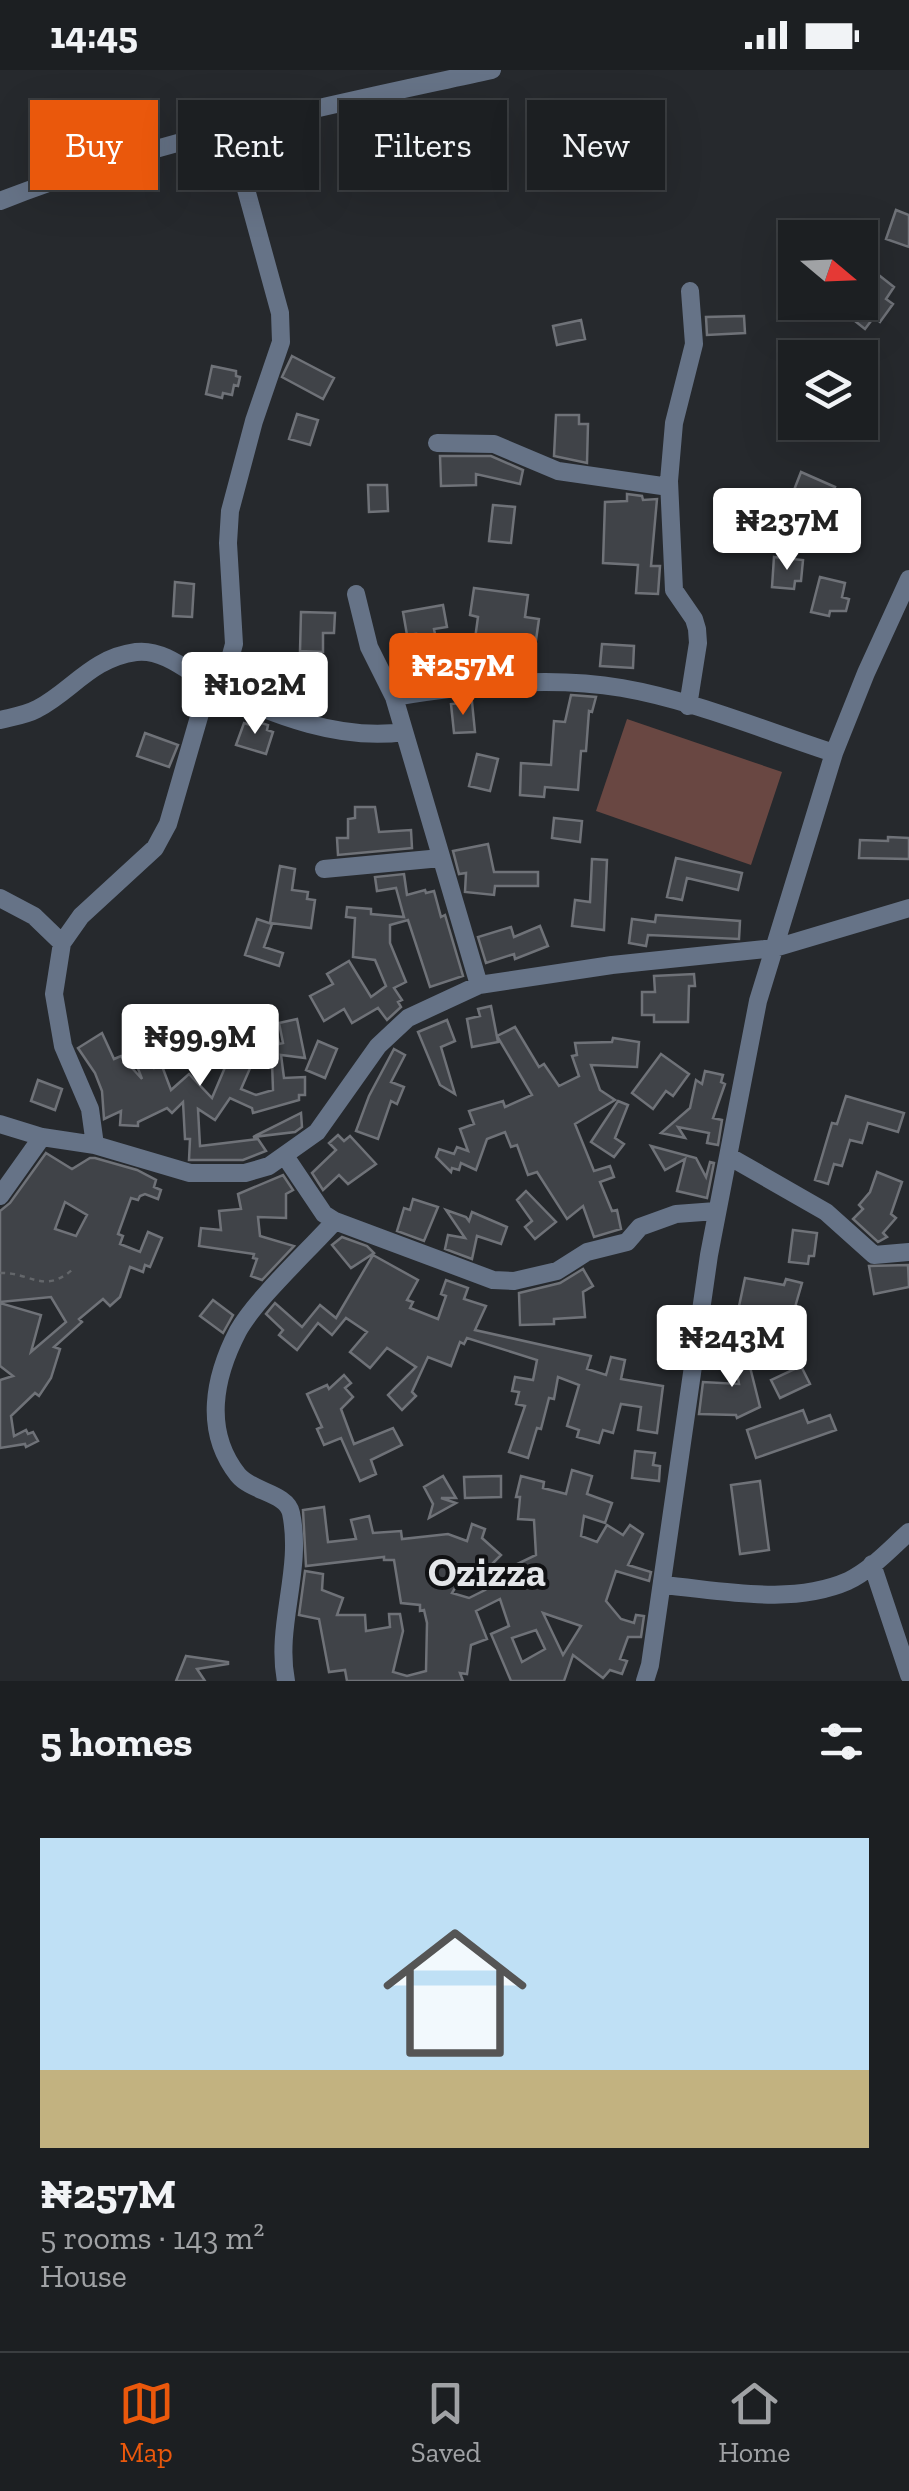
<!DOCTYPE html>
<meta charset="utf-8">
<style>
:root{--surface:#1c1f22;--page:#25272a;--text:#f1f3f6;--muted:#a0a2a5;--line:#3a3d40;--accent:#ea580c}
body{margin:0;font-family:"Zilla Slab",serif;background:var(--page);color:var(--text);height:100vh;display:flex;flex-direction:column;font-size:38px;white-space:nowrap}
*{box-sizing:border-box;margin:0}
p{font-size:32px;color:var(--muted)}
.icon{flex:none;width:55px;height:55px;fill:none;stroke:currentColor;stroke-width:2;stroke-linecap:round;stroke-linejoin:round}
.map{position:relative;height:1611px;overflow:hidden}
.details{display:flex;flex-direction:column;background:var(--surface);flex:1}
.details>*{flex:none}
.banner{position:absolute;left:30px;top:30px;width:850px;height:90px;display:flex;gap:20px}
.needle{width:65px;rotate:109deg}
.fabs{position:absolute;left:778px;top:150px;display:grid;gap:20px}
.fabs a{display:grid;place-items:center;width:100px;height:100px;border-radius:0px;background:var(--surface);box-shadow:0 10px 40px #0002,0 0 0 2px var(--line);font-size:50px}
.price{position:absolute;translate:-50% -85px;padding:0 22px;border-radius:10px;background:#fff;color:#222;font-size:32px;line-height:65px;filter:drop-shadow(0 2px 5px #0008)}
.price::after{content:'';position:absolute;left:50%;top:60px;width:30px;height:22px;margin-left:-15px;background:inherit;clip-path:polygon(0 0,100% 0,50% 100%)}
.price.active{background:var(--accent);color:#fff}
ul{padding:0;list-style:none}
li{display:grid;align-content:center;gap:20px;height:530px;padding:0 40px}
li+li{border-top:2px solid var(--line)}
li span{display:grid;place-items:center;height:310px;border-radius:0px;color:#555}
li>.icon{margin-inline-start:auto}
span .icon{width:180px;height:180px;fill:#fffc;stroke-width:1}
li b{font-size:42px}
h2{display:flex;justify-content:space-between;align-items:center;height:120px;padding:0 40px;font-size:42px}
.tag{padding:0 35px;border-radius:0px;background:var(--surface);box-shadow:0 10px 40px #0002,0 0 0 2px var(--line);font-size:35px;line-height:90px}
.tag.active{background:var(--accent);color:#fff}
.status{display:flex;justify-content:space-between;align-items:center;height:70px;padding:0 50px;background:var(--surface);direction:ltr}
.status svg{height:28px;fill:currentColor}
.dock{display:flex;justify-content:space-around;align-items:center;height:140px;border-top:2px solid var(--line);background:var(--surface);font-size:28px;color:var(--muted)}
.dock a{display:grid;justify-items:center;gap:5px}
.dock .active{color:var(--accent)}
.map>svg:first-child{display:block}
.green{fill:#694742}
.building{fill:#404348;stroke:#6f7278;stroke-width:2.5;fill-rule:evenodd}
.lines{fill:none;stroke-linecap:round;stroke-linejoin:round}
.path{stroke:#63666a;stroke-width:2.5;stroke-dasharray:5 5;stroke-linecap:butt}
.minor{stroke:#667387;stroke-width:18}
.labels{text-anchor:middle;dominant-baseline:central;stroke-width:8;stroke-linejoin:round;paint-order:stroke}
.quarter-label{font-size:40px;font-weight:bold;fill:#e3e5e8;stroke:#101113}
</style>
<div class="status"><b>14:45</b><svg viewBox="0 0 49 12"><path d="M0 12V9h3v3zM5 12V6h3v6zM10 12V3h3v9zM15 12V0h3v12zM26 1h20v11H26zM47 4h2v5h-2z"/></svg></div>
<div class="map">
<svg width="909" height="1611" viewBox="0 0 909 1611">
<rect width="100%" height="100%" fill="#26292d"/>
<!-- green -->
<path class="green" d="M627,649L782,702L751,795L596,741Z"/>
<!-- building -->
<path class="building" d="M896,140L909,145V177L886,169Z
M866,195L894,217L886,229L893,234L880,252L874,247L865,259L831,232H860V202Z
M744,246L745,263L707,265L706,247Z
M581,250L585,269L557,275L553,256Z
M292,286L334,308L323,329L282,307Z
M212,296L236,301V306L240,307L238,316L234,315L232,325L223,323L222,328L206,324Z
M297,344L318,350L310,375L289,369Z
M556,345H579V354H588L587,393L554,386Z
M440,386H491L523,400L520,414L476,404V415L441,416Z
M801,402L835,417L829,430L821,426L819,431L794,420Z
M368,415H387L388,441L369,442Z
M627,424L642,426L643,430L657,429L651,496H660L658,524L636,523L638,495L603,493L605,432L627,431Z
M493,435L515,437L511,473L489,471Z
M774,487L803,490L801,511H795L794,519L772,517Z
M820,507L845,513L842,527L849,529L846,541H830L829,546L811,542Z
M175,512L194,514L192,547L173,546Z
M474,518L528,525L525,547L539,549L535,577L475,569L478,547L470,545Z
M443,535L447,557L434,559L435,564L416,567V564L407,565L403,542Z
M301,542L335,543L334,563H323V582L300,581Z
M602,574L634,576L633,598L600,596Z
M571,625L596,627L592,642L589,641L586,681H581L578,720L545,717L544,727L520,725L521,693L551,695L554,651L565,652Z
M472,632L475,662L454,663L451,634Z
M252,650L268,655L267,660L273,662L266,684L236,675L244,653L250,655Z
M145,663L178,675L169,697L137,686Z
M477,684L498,689L490,721L469,716Z
M355,737H375L379,762L411,760L412,778L338,785L337,768H348V749L355,748Z
M554,748L582,751L580,772L552,768Z
M888,767L909,768V789L859,788L860,770L888,771Z
M488,774L494,802H538V816H495L494,825L465,822L466,803L459,804L453,781Z
M676,788L742,803L738,820L687,808L682,830L667,827Z
M592,789L607,790L604,860L572,856L575,830L590,832Z
M280,796L295,799L292,820L308,822L307,829L315,830L311,858L270,853Z
M404,804L407,825L425,820L426,823L434,821L441,847L445,845L463,906L430,917L408,850L390,855V873L406,912L394,918L402,930L398,932L401,937L387,950L378,938L352,953L344,939L324,951L310,926L333,914L327,904L349,891L371,927L386,916L375,890L353,887L355,848L346,847L347,837L371,839V844L404,847L396,818L377,821L375,807Z
M656,845L740,851L739,869L648,865L646,876L629,873L632,849L655,852Z
M257,849L272,854L264,877L283,883L279,896L245,885Z
M540,856L548,876L515,889L514,884L486,893L478,867L511,857L514,867Z
M694,904L695,916H689L688,952H654V945H642V922H655L654,906Z
M491,936L498,972L472,977L467,949L480,946L478,939Z
M297,949L305,988L281,985L284,1008L305,1007V1025H299V1030L253,1043L252,1038L230,1028L215,1050L198,1039L200,1076L258,1069L266,1081L243,1090H189L190,1069H185L183,1032L172,1043L167,1038L138,1052V1056L120,1055L121,1041L104,1049L102,1021L95,1003L78,978L102,963L114,989L121,986L142,1009L132,983L144,978L154,998L162,996L171,1020L189,1004L212,1028L232,981L271,975V965L277,964L279,974L283,973L279,953ZM272,992L273,1020L256,1025L241,1019L251,996Z
M447,950L455,971L441,977L455,1024L440,1015L418,962Z
M515,957L539,997L544,994L559,1016L579,1006L572,986L577,985L575,973L612,972L613,968L639,972L637,997L591,995L600,1020L615,1030L575,1054L594,1101L610,1096L614,1107L600,1112L612,1141L617,1140L621,1159L594,1167L583,1136L567,1149L537,1102L528,1105L517,1075L511,1077L505,1062L487,1069L476,1100L461,1093L459,1100L452,1098L451,1102L436,1087L439,1079L454,1084L457,1077L468,1081L460,1059L474,1054L469,1041L503,1031L505,1037L532,1025L497,966Z
M181,967L195,986L215,972L240,970L194,1001L173,973Z
M318,971L337,979L325,1008L306,1000Z
M394,979L405,985L391,1012L404,1017L397,1034L391,1031L378,1069L356,1061L369,1026Z
M661,984L689,1004L673,1026L666,1021L653,1039L632,1023Z
M705,1001L723,1005L721,1012L725,1014L713,1048L722,1050L718,1075L707,1073L709,1063L678,1057L685,1068L661,1063L690,1038L696,1010L702,1014Z
M38,1010L62,1019L55,1040L31,1031Z
M846,1026L904,1043L898,1062L868,1053L862,1073L850,1070L842,1096L834,1094L828,1114L815,1110L832,1053L837,1054Z
M618,1031L628,1035L615,1068L624,1074L614,1087L591,1072Z
M301,1043L302,1057L295,1062L253,1067Z
M338,1065L344,1071L350,1066L376,1094L348,1114L339,1105L323,1120L312,1103L336,1080L329,1073Z
M651,1076L696,1088L706,1107L710,1092L714,1093L707,1128L677,1121L685,1089L665,1100Z
M46,1083L72,1099L90,1088H95L137,1100L156,1110L154,1117L161,1120L158,1129L145,1124L140,1126L138,1130L131,1128L118,1164L123,1166L120,1174L140,1182L148,1162L162,1168L150,1197L145,1195L143,1202L130,1197L120,1227L110,1236L103,1229L79,1249L82,1252L54,1277L60,1279L51,1308L39,1326L35,1323L11,1346L14,1366L26,1360L28,1364L33,1362L38,1371L26,1377L25,1374L0,1378V1310L13,1306L0,1296V1233L41,1245L31,1282L66,1252L51,1227L0,1232V1141L10,1133ZM65,1132L87,1145L76,1166L55,1159Z
M877,1102L902,1112L891,1144L896,1148L883,1163L887,1167L878,1172L853,1149L863,1139L859,1135L870,1122Z
M283,1105L293,1120L286,1124V1148L258,1147L260,1166L294,1176L262,1210L251,1206L257,1189L253,1188L254,1184L199,1176L201,1158L221,1160L219,1141L241,1139L238,1124Z
M526,1121L556,1152L535,1169L525,1157L532,1151L517,1130Z
M413,1129L438,1137L424,1171L397,1161L404,1138L410,1140Z
M446,1140L466,1147L469,1151L472,1142L507,1157L501,1174L477,1166L472,1189L445,1179L448,1165L465,1168Z
M793,1160L817,1163L814,1186H809L808,1194L789,1192Z
M342,1167L367,1176L374,1183L351,1198L332,1175Z
M373,1185L418,1210L407,1230L413,1232L410,1238L438,1249L446,1226L441,1224L446,1210L468,1218L464,1229L486,1236L475,1260L591,1286L587,1299L606,1305L611,1287L625,1290L621,1309L663,1316L657,1363L638,1360L641,1337L621,1334L613,1363L603,1360L599,1373L577,1367L579,1360L567,1356L579,1315L558,1307L554,1329L549,1328L541,1359L537,1358L528,1388L509,1382L525,1336L516,1334L519,1322L512,1321L515,1307L533,1310L537,1290L467,1268L464,1274L460,1272L451,1296L428,1287L412,1322L416,1326L402,1340L388,1325L416,1297L387,1278L370,1298L350,1282L367,1262L346,1248L332,1265L318,1253L297,1280L279,1265L283,1260L266,1244L275,1233L302,1257L320,1235L336,1248Z
M908,1195L909,1217L874,1224L869,1196Z
M583,1199L593,1216L583,1222L585,1247L554,1249V1254L520,1255L519,1223L560,1213Z
M745,1208L784,1215L786,1209L802,1213L789,1258L769,1251L756,1277L745,1254L750,1244L738,1241Z
M213,1230L233,1245L223,1263L200,1246Z
M741,1261L760,1337L737,1348L736,1345L699,1344L703,1312L739,1314L733,1278Z
M801,1296L810,1314L780,1328L771,1310Z
M344,1305L351,1313L345,1318L353,1327L341,1339L354,1374L393,1358L402,1375L371,1390L376,1404L360,1411L341,1368L324,1375L317,1359L322,1357L307,1324L327,1315L329,1319Z
M803,1340L808,1353L830,1345L836,1360L756,1388L747,1360Z
M635,1381L655,1383L653,1395L660,1396L659,1411L632,1408Z
M572,1400L592,1406L587,1424L612,1433L605,1453L584,1446L581,1466L597,1472L607,1455L623,1465L630,1455L643,1464L628,1495L651,1502L649,1511L616,1501L606,1531L621,1549L634,1553L636,1545L644,1546L641,1567H628L620,1589L627,1591L622,1604L610,1600L603,1608L573,1585L564,1611H511L491,1564L509,1556L500,1529L476,1541L487,1569L471,1575L467,1604L460,1603L463,1611H347L345,1600L329,1602L319,1549L299,1545L305,1501L323,1504L322,1520L343,1528L337,1545H365L366,1561L390,1557L389,1544H400L403,1561L393,1602L407,1606L426,1601L427,1553L424,1540L420,1541V1535L401,1533L394,1490H384V1487L306,1496L303,1440L324,1437L328,1472L356,1469L351,1450L369,1446L373,1463L401,1461L402,1469L448,1464L467,1471L472,1454L485,1459L482,1468L501,1485L492,1494L506,1511L520,1500L517,1494L536,1485L534,1450L518,1449L520,1427H516L521,1406L544,1412L543,1418L566,1424ZM469,1495L485,1520L469,1528L452,1523ZM543,1543L581,1556L563,1585ZM536,1560L545,1579L522,1592L512,1568Z
M443,1406L456,1428H441L456,1433L429,1448L433,1434L424,1417Z
M501,1406V1427L465,1428L464,1407Z
M760,1411L769,1480L740,1484L731,1415Z
M186,1586L228,1592V1594L197,1599L205,1611H176Z"/>
<g class="lines">
<!-- path -->
<path class="path" d="M0,1203C31,1202 44,1225 73,1199"/>
<!-- minor -->
<path class="minor" d="M0,131C158,69 327,36 492,0
M437,373L494,374L558,401L669,417
M356,524L369,577L394,627L479,915
M394,627C469,615 546,605 622,618C692,630 766,661 834,683
M688,636L698,573L697,559L694,549L674,520L669,411L674,353L694,274L690,221
M0,650C12,647 26,645 37,639C72,621 91,588 136,582C166,578 194,607 219,619C275,646 342,671 404,662
M324,799L441,788
M0,828L34,846L62,873
M0,1054L42,1067L95,1075L190,1103H245L269,1096L317,1062L378,976L408,948L479,915L612,895L775,878L909,838
M95,1075L90,1039L63,976L54,924L62,873L81,846L155,778L168,754L201,640L228,596L234,574L228,473L230,441L254,351L281,272L280,243L230,61
M285,1086L324,1144L335,1151L493,1210L514,1211L557,1201L587,1182L627,1172L640,1157L676,1144L716,1141
M730,1087L826,1142L874,1185L909,1182
M0,1126L42,1067
M872,1494L909,1605
M662,1515C721,1520 791,1536 848,1511C871,1500 890,1479 909,1462
M286,1611C275,1555 303,1500 291,1443C287,1423 252,1422 238,1405C203,1361 214,1307 238,1261C255,1230 309,1180 335,1151
M645,1611L650,1595L709,1185L758,931L834,683L866,603L909,509"/>
</g>
<g class="labels">
<!-- quarter labels -->
<g class="quarter-label">
<text x="487" y="1502">Ozizza</text>
</g>
</g>
</svg>
<div class="fabs">
<a><svg class="needle" viewBox="-14 -14 28 28"><path d="M0-13l5 13h-10z" fill="#e53935"/><path d="M0 13l5-13h-10z" fill="#a0a2a5"/></svg></a>
<a><svg class="icon" aria-label="layers" viewBox="0 0 24 24"><path d="M12 4l9 5-9 5-9-5zM3 14l9 5 9-5"/></svg></a>
</div>
<b class="price" style="left:787px;top:503px">₦237M</b>
<b class="price active" style="left:463px;top:648px">₦257M</b>
<b class="price" style="left:255px;top:667px">₦102M</b>
<b class="price" style="left:200px;top:1019px">₦99.9M</b>
<b class="price" style="left:732px;top:1320px">₦243M</b>
<div class="banner">
<a class="tag active">Buy</a>
<a class="tag">Rent</a>
<a class="tag">Filters</a>
<a class="tag">New</a>
</div>
</div>
<section class="details">
<h2>5 homes<svg class="icon" aria-label="filters" viewBox="0 0 24 24"><path d="M4 7h16M4 17h16"/><circle cx="9" cy="7" r="2"/><circle cx="15" cy="17" r="2"/></svg></h2>
<ul>
<li><span style="background:linear-gradient(#bfe0f5 75%,#c2b280 0)"><svg class="icon" aria-label="home" viewBox="0 0 24 24"><path d="M3 11l9-7 9 7M6 9v11h12V9"/></svg></span><div><b>₦257M</b><p>5 rooms · 143 m²</p><p>House</p></div></li>
</ul>
</section>
<nav class="dock">
<a class="active"><svg class="icon" aria-label="map" viewBox="0 0 24 24"><path d="M3 6l6-2 6 2 6-2v14l-6 2-6-2-6 2zM9 4v14M15 6v14"/></svg>Map</a>
<a><svg class="icon" aria-label="saved" viewBox="0 0 24 24"><path d="M7 4h10v16l-5-4-5 4z"/></svg>Saved</a>
<a><svg class="icon" aria-label="home" viewBox="0 0 24 24"><path d="M3 11l9-7 9 7M6 9v11h12V9"/></svg>Home</a>
</nav>
